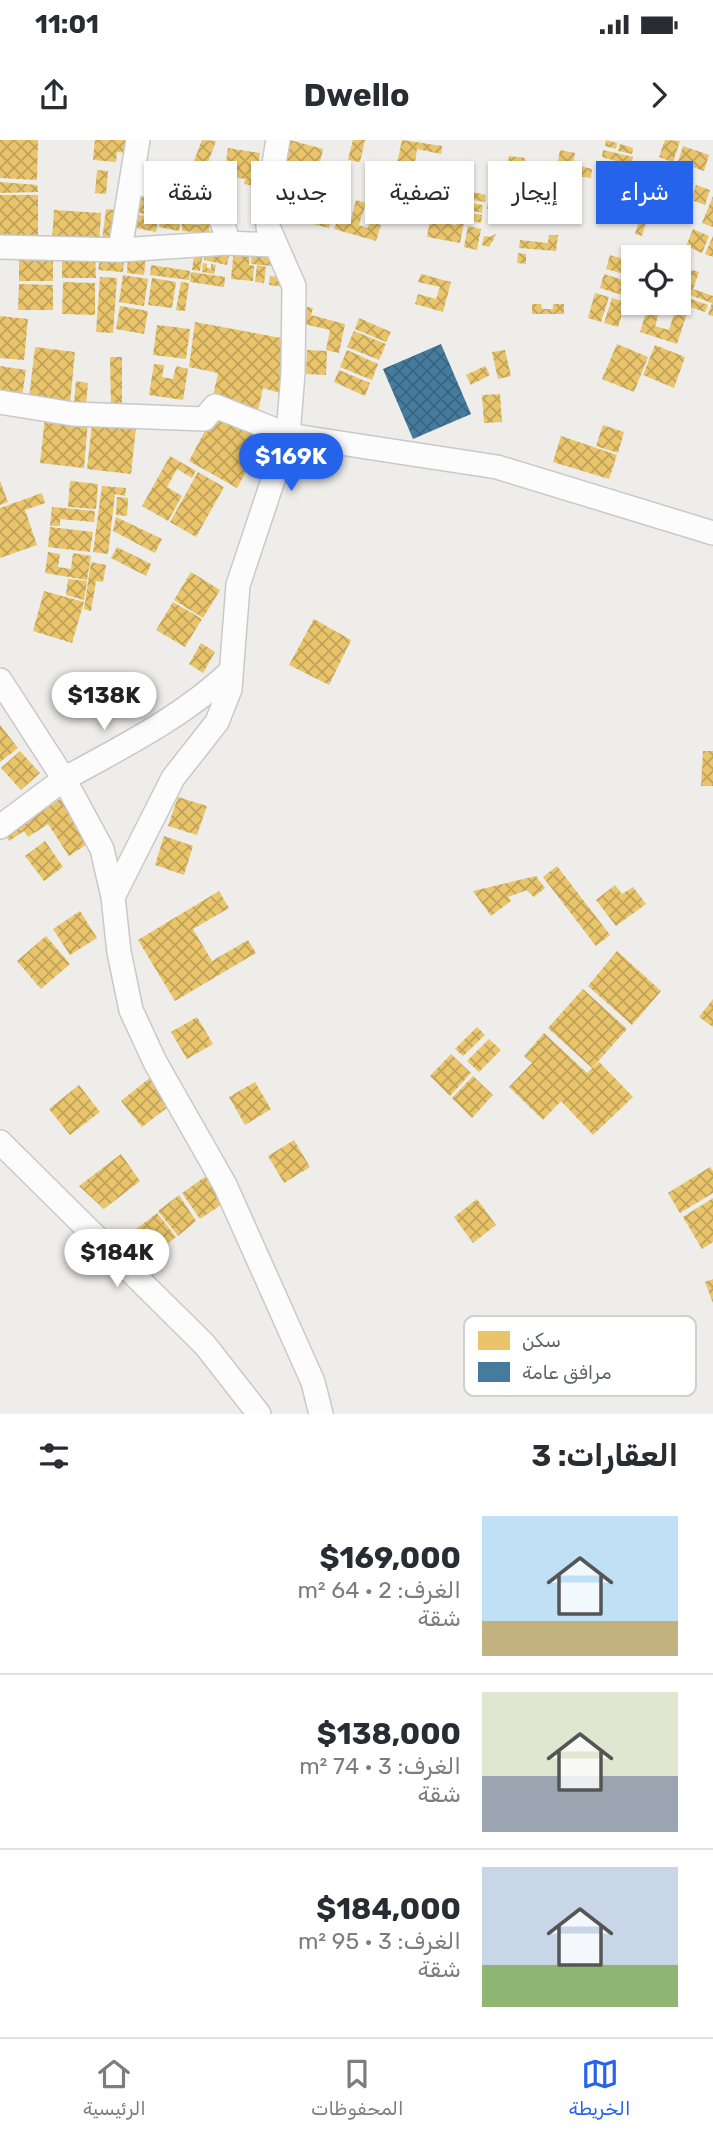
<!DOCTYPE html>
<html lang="ar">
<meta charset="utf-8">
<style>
:root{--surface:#fff;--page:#f7f7f7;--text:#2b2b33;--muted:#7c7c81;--line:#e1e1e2;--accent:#2563eb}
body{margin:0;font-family:Rubik,"Noto Naskh Arabic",sans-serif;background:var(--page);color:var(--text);direction:rtl;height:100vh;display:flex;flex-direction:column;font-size:26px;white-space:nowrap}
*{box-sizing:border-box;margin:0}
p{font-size:23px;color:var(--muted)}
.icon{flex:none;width:38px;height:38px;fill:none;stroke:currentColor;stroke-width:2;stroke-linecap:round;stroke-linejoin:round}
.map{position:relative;height:1274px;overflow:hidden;direction:ltr}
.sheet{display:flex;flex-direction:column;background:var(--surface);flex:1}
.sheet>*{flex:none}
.hud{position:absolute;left:21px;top:21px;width:672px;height:63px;direction:rtl;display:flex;gap:14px}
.controls{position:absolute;left:621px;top:105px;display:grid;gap:14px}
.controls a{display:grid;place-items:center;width:70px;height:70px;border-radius:0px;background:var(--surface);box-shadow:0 2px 5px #0004;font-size:35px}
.price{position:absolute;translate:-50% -60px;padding:0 16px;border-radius:24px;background:#fff;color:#222;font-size:23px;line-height:46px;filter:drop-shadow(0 2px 4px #0008)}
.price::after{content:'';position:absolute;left:50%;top:42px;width:21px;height:16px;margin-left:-10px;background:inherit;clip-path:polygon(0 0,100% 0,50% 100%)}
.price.current{background:var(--accent);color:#fff}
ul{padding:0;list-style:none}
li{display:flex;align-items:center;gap:21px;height:175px;padding:0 35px}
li+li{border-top:2px solid var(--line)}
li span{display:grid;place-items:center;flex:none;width:196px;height:140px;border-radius:0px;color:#555}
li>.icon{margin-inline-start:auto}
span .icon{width:84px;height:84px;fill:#fffc;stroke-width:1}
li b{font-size:30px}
h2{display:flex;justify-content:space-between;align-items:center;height:84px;padding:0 35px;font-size:30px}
.chip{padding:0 24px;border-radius:0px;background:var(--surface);box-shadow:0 2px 5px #0004;font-size:24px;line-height:63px}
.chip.current{background:var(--accent);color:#fff}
.status{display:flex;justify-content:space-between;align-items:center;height:49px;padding:0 35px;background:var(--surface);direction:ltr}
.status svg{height:19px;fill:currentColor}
header{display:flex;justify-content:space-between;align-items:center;height:91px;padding:0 35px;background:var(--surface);font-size:32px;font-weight:700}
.menu{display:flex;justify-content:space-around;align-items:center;height:98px;border-top:2px solid var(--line);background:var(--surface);font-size:19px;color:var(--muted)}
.menu a{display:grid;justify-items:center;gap:4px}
.menu .current{color:var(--accent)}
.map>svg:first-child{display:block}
.homes{fill:url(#homes-cross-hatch)}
.public{fill:url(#public-cross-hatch)}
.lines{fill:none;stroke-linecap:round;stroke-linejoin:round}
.minor-casing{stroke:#c9c9c9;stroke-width:26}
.minor{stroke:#fcfcfc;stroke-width:23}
.key{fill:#fff;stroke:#cfd0d1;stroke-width:2}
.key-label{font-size:19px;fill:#5f6367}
</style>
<div class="status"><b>11:01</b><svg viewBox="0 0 49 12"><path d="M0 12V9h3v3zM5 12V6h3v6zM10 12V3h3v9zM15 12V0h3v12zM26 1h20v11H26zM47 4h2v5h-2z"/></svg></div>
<header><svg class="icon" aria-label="forward" viewBox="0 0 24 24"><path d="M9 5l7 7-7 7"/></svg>Dwello<svg class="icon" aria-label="share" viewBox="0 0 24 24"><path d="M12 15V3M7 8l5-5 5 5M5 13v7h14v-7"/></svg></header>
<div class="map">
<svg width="713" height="1274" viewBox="0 0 713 1274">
<defs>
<pattern id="homes-cross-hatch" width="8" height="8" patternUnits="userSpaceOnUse" patternTransform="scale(1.75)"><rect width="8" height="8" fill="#e9c46a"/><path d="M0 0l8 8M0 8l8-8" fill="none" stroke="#c0a35b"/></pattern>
<pattern id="public-cross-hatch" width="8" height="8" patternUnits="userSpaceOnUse" patternTransform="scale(1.75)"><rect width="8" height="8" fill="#457b9d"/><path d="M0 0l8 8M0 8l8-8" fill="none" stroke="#3b647e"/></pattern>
</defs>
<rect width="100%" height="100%" fill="#eeedea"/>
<!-- homes -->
<path class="homes" d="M0,0H38L37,40L0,38Z
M95,0H128L127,13L117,12L116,22L93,20Z
M202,0L216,1L207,25L194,21Z
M290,0L323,9L317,35L284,26Z
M353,0H365L360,22L348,20Z
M402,0L442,6L441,14L417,9L415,22L435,26L433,35L396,28Z
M606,0L617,3L616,9L605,6Z
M665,0L680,1L673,22L659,17Z
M620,4L633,8L632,14L618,11Z
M683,6L709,15L704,31L678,22Z
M228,8L260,13L255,46L244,44L245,39L224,36Z
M560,10L575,13L570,40L555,37Z
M603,10L633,17L631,25L602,17Z
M509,16L525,18L523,30L507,28Z
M636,21L645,23L641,36L658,41L655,49L630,42Z
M610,24L628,29L626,38L608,32Z
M194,25L206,28L201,50L190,47Z
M580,26L592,29L591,38L578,36Z
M97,30L108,31L106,54L95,53Z
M293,30L340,42L329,88L282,76Z
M675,31L694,38L685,64L666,58Z
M611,35L620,38L617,47L608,44Z
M0,42L37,45L38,52L0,53Z
M696,45L710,50L705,65L691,60Z
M626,48L654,55L650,68L643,66L645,60L632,57L630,62L623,60Z
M141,49L162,52L158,75L138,73Z
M561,50L571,52V56L566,55L564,61L571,62L570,67L558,64Z
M164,52L185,55L181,79L161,76Z
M473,52L486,55L485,62L472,60Z
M0,55H38V102H0Z
M497,55L504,57L501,71L487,69L488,63L495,64Z
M713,56V87L702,83Z
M356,60L366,63L359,85L368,88L370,82L381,85L376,101L334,89L338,79L350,83Z
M471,63L483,65L482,73L470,70Z
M623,65L649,72L642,96L635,94L640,77L621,71Z
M200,66L210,67L209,93L182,91V83L199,85Z
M549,68L558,70L555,83L545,81Z
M106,69L122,71L118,102L102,101Z
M54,70L101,73L99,104L52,101Z
M470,73L482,75L481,83L468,80Z
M138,75L158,78L156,92L136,88Z
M457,75L465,77L460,103L427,97L430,80L456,85Z
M161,79L180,82L179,91L159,87Z
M468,86L481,89L477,110L464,107Z
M693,89L709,96L702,113L686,106Z
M497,93L489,107L482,105L484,96L490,97Z
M549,95H558L556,111L519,108L520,100L548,103Z
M713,96V117L705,114Z
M234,108L250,110L249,125L254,126L253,141L231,139Z
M195,110L203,112L200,131L192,130Z
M252,110L273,112L271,126L251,124Z
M205,112L229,116L227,125L204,120Z
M518,113L526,114V124L517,123Z
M19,115L53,116V141H19Z
M128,115L146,117L144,135L127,133Z
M610,115L634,122L631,136L606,129Z
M62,117H95L96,138H62Z
M100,119L124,121L123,132L98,130Z
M203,123L207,124V128L211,129V124L216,125L214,134L202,132Z
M151,125L190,131L189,140L150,135Z
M257,125L266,127L264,143L255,142Z
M692,130L699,132L693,149L713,156V176L708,175L712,163L684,153Z
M191,132L225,137L224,147L190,142Z
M421,134L451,142L443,172L415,164L418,154L436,159L440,147L418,142Z
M604,134L629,142L625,156L600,148Z
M123,135L148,139L144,166L119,162Z
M270,136L286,138L285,147L269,145Z
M100,137L117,138L113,193L96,192Z
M152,138L176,142L172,168L148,165Z
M63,142L95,143V175L62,174Z
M181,142L189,143L185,171L176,170Z
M19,144L53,145V170H18Z
M595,153L609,157L601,182L588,178Z
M680,155L708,165L705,172L679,163Z
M612,158L626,162L618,187L604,183Z
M649,163H662L655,186L669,190L677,164L689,167L677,204L640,192Z
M532,164H541L542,169H553V164H564V174H532Z
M120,166L148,171L144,194L116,189Z
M307,167L313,168L311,175L345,184L339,213L326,210L330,190L304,184Z
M0,176L28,179L24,220L0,218Z
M359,178L391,192L386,202L355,189Z
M195,182L287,199L283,254L263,248L258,271L213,256L218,233L189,227Z
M157,185L190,189L186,219L153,215Z
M354,191L386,204L379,220L347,207Z
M617,204L648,217L634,252L602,239Z
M655,205L685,217L674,248L643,235Z
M35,207L75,212L70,263L29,258Z
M307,210L327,211L326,235L306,234Z
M347,210L378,224L372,240L340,227Z
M505,210L511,236L498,239L492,212Z
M110,217H122V266H111Z
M154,224L164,225L162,237L173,239L176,226L188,229L183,260L149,255Z
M0,226L26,230L22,256L0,253Z
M485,226L490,235L471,245L466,235Z
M339,230L370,243L365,256L334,242Z
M76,241L88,243L86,264L74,263Z
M500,254L502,282L484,283L482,255Z
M215,272L264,299L237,348L189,321Z
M45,277L88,281L84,328L40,323Z
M92,283L136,287L131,334L87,329Z
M603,285L624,292L618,313L596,306Z
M561,296L617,315L609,339L553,322Z
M170,316L196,331L192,338L177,329L167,347L182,356L168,381L142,366Z
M198,332L224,347L196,397L170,382Z
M0,341L8,362L0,365Z
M70,341L98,344L96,369L68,367Z
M102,346L126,348L125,356L115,354L108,414L93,412Z
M42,353L45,363L25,370L37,405L0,418V368Z
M117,357L128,358L127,376L116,375Z
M52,367L95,371L94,382L60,379V386H50Z
M116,377L162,399L155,413L113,391Z
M50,387L93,392L90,412L48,407Z
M117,407L151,424L146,436L111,418Z
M48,412L60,414L58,427L71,429L73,413L91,416L87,440L45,433Z
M91,422L106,425L103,442L96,441L91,471L84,469Z
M191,432L220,450L203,478L174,460Z
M68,439L87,441L84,460L66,455Z
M44,451L84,462L72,503L33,491Z
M173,462L202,479L185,507L156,490Z
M314,479L351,500L329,545L289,525Z
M201,503L215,512L203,533L189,524Z
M0,585L18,608L0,622Z
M20,611L40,633L21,650L1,628Z
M703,611H713V646H701Z
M178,657L207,666L197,695L168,686Z
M60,659L89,703L69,716L48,684L28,697L24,691L9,701L6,696Z
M164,696L193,706L184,735L155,725Z
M45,701L63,727L44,741L25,716Z
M557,726L610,795L596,806L543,737Z
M536,736L545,748L534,757L527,750L508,757L511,761L491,776L473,751Z
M615,745L622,754L633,747L646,764L616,786L596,760Z
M219,751L229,768L193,789L212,821L248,800L256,813L175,861L138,800Z
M80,771L97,798L70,815L53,789Z
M46,796L70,824L41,849L17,821Z
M617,811L661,851L632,885L588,846Z
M583,849L627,889L592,928L548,888Z
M713,859V887L699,877Z
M197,877L213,904L187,919L171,892Z
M477,887L485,895L463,916L455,909Z
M544,893L587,933L599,922L633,957L593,995L561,961L543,980L509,947L532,923L524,916Z
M489,899L501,910L479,932L467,921Z
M451,914L471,933L450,956L430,936Z
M473,936L493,955L472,978L452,958Z
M151,937L172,964L142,987L121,961Z
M255,942L271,969L245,985L229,957Z
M79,945L100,972L70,995L49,969Z
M294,1000L310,1027L284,1043L268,1016Z
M121,1014L140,1041L104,1069L79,1046Z
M710,1027L713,1031V1053L680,1073L668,1053Z
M209,1034L227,1061L200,1079L182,1053Z
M179,1055L196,1081L178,1096L158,1071Z
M713,1058V1102L702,1109L683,1077Z
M477,1059L496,1085L473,1103L454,1077Z
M157,1073L176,1097L151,1117L131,1093Z
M713,1139V1163L705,1142Z"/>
<!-- public -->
<path class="public" d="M441,204L471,274L413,299L383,229Z"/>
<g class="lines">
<defs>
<path id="minor" d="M131,42L205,57C217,69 226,86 227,103
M0,107L120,110L227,103L275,105
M120,110L138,0
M0,262L73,274L204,279L215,266L288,295L293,233L294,146L268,87L267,64L278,0
M0,540L64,639C122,607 183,577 231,531
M0,687L64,639L102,709L113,757L119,812L131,870L155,922L225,1045L313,1242L321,1274
M113,757L173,638L217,582L230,549L238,445L288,295L497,327L713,393
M0,1002L205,1205L259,1274"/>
</defs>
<!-- minor casing -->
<use href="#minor" class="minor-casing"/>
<!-- minor -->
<use href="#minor" class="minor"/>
</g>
<!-- legend -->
<rect x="464" y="1176" width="232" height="80" rx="10" class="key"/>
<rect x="478" y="1191" width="32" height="19" fill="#e9c46a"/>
<rect x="478" y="1222" width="32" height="20" fill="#457b9d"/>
<g class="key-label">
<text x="522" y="1207">سكن</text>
<text x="522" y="1239">مرافق عامة</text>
</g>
</svg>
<div class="controls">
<a><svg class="icon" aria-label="locate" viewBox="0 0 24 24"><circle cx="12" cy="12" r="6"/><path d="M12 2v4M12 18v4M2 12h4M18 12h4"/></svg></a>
</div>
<b class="price current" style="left:291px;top:353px">$169K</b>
<b class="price" style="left:104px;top:592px">$138K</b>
<b class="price" style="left:117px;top:1149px">$184K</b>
<div class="hud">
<a class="chip current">شراء</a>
<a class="chip">إيجار</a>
<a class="chip">تصفية</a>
<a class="chip">جديد</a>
<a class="chip">شقة</a>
</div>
</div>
<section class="sheet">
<h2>العقارات: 3<svg class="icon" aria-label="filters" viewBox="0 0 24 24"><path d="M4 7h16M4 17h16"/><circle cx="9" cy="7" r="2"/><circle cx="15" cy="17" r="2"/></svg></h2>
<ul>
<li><span style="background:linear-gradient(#bfe0f5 75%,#c2b280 0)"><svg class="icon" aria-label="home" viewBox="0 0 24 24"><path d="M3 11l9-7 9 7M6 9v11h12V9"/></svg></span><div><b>$169,000</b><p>الغرف: 2 · 64 m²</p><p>شقة</p></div></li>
<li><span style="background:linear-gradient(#dfe7d0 60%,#9aa5b1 0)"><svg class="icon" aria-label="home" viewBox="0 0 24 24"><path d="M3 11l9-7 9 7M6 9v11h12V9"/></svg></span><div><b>$138,000</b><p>الغرف: 3 · 74 m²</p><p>شقة</p></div></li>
<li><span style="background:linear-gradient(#c9d6e8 70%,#8fb573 0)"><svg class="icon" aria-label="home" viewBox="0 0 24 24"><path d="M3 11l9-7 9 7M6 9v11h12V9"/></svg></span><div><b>$184,000</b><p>الغرف: 3 · 95 m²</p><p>شقة</p></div></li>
</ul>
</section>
<nav class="menu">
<a class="current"><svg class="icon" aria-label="map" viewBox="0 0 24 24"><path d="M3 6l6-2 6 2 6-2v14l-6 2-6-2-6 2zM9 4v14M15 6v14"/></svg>الخريطة</a>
<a><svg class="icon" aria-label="saved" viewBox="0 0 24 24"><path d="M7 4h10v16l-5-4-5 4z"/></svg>المحفوظات</a>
<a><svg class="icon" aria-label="home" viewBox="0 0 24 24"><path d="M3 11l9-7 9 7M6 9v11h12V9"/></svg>الرئيسية</a>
</nav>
